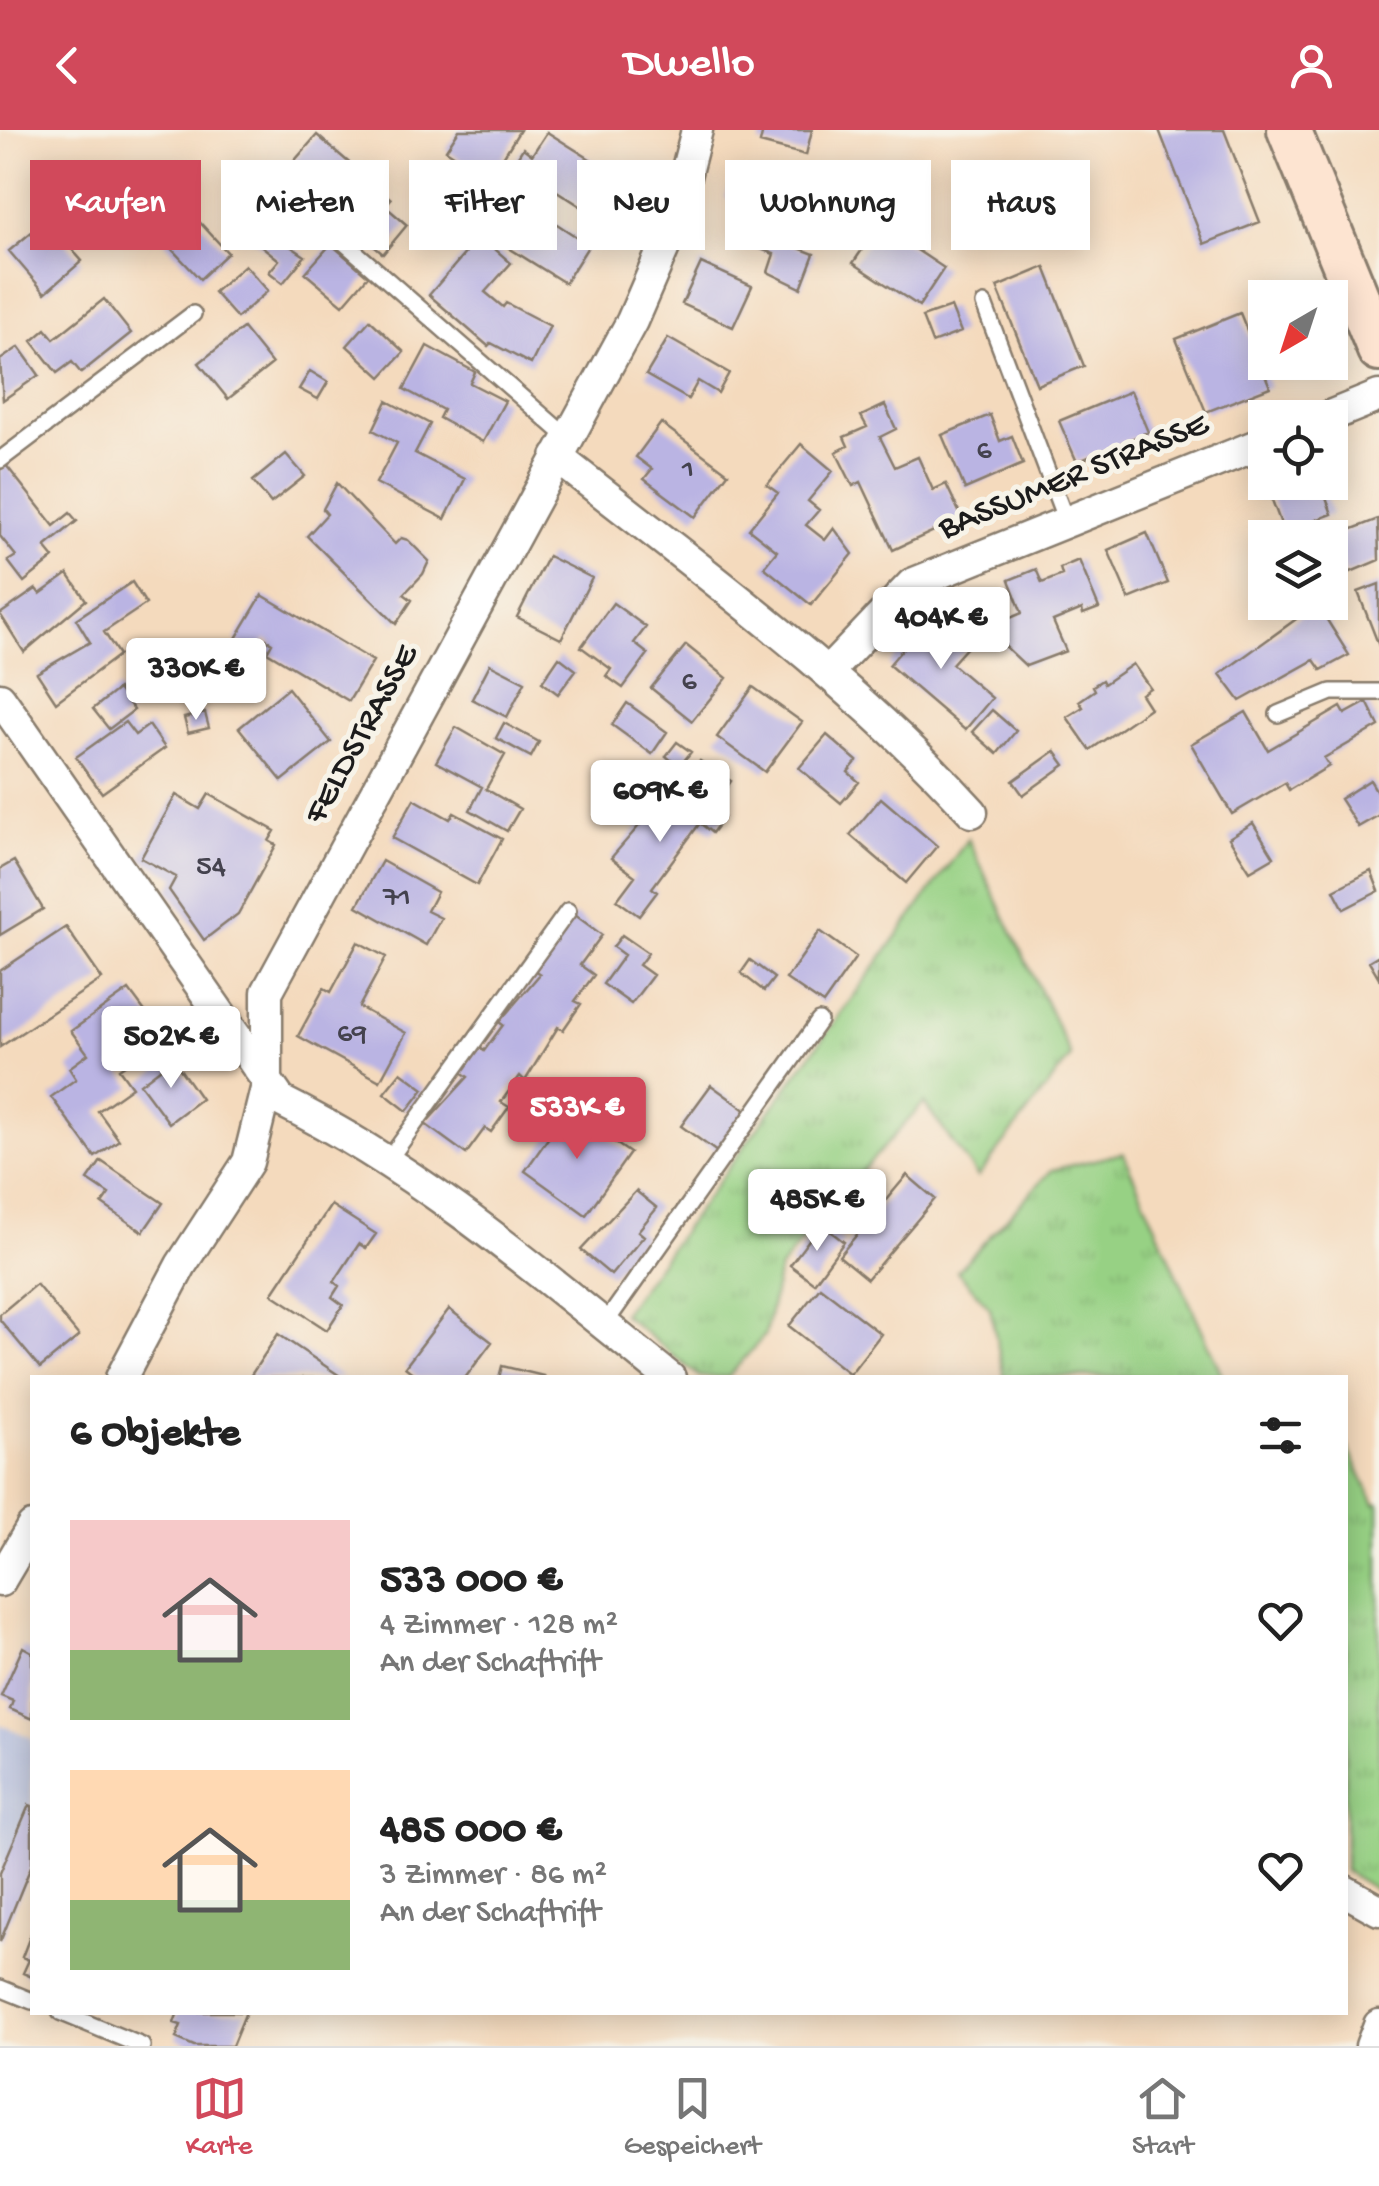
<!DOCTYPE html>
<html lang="de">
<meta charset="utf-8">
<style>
:root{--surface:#fff;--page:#f6f6f6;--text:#222;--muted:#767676;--line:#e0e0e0;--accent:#d1495b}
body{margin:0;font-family:"Gochi Hand",sans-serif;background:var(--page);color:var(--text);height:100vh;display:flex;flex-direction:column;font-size:38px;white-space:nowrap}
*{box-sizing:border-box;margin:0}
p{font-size:32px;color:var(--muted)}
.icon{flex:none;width:55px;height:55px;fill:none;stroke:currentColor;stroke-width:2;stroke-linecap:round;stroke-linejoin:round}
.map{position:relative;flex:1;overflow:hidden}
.panel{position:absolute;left:30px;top:1245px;width:1318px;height:640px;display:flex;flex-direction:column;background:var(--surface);border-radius:0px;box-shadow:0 5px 25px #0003}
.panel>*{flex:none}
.guide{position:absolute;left:30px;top:30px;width:1320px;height:90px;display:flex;gap:20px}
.needle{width:65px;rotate:219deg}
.buttons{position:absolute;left:1248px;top:150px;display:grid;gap:20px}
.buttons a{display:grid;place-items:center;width:100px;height:100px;border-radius:0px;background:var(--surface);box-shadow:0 5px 25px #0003;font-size:50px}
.price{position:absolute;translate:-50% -85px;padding:0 22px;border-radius:10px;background:#fff;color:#222;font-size:32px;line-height:65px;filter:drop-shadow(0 2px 5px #0008)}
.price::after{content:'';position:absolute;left:50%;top:60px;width:30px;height:22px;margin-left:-15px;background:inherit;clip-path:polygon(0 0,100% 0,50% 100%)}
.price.on{background:var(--accent);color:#fff}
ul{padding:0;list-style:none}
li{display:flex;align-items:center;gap:30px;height:250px;padding:0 40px}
li span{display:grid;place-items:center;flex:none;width:280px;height:200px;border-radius:0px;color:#555}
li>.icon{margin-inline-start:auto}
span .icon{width:120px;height:120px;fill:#fffc;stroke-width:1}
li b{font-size:42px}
h2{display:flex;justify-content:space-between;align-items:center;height:120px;padding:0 40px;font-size:42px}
.tag{padding:0 35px;border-radius:0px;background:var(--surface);box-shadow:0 5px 25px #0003;font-size:35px;line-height:90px}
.tag.on{background:var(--accent);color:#fff}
header{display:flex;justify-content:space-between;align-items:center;height:130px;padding:0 40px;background:var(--accent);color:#fff;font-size:45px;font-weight:600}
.dock{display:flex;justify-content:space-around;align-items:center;height:140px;border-top:2px solid var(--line);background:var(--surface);font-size:28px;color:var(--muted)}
.dock a{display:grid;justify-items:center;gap:5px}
.dock .on{color:var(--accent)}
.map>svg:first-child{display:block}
.industrial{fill:#bbc3de}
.grass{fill:url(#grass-tufts);stroke:#5a7650;stroke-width:2.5}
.building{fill:#bab4e3}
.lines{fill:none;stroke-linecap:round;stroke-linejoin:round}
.lane-casing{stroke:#887b6c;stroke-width:20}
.street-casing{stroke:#887b6c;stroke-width:35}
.secondary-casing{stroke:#887b6c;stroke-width:48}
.lane{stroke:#fff;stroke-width:15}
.street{stroke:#fff;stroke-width:30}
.secondary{stroke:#fde4d1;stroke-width:42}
.labels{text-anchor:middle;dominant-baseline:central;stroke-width:10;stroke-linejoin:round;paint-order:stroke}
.number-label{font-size:30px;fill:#44424e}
.street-label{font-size:35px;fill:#1c1c1c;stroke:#f7f3e8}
</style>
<header><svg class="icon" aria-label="back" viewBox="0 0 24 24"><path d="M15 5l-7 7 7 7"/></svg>Dwello<svg class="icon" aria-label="person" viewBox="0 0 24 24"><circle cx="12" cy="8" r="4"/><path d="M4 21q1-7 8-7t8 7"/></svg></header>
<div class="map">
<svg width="1379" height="1916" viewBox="0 0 1379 1916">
<defs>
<pattern id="grass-tufts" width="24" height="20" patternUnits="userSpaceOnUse" patternTransform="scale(2.5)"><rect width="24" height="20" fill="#97d184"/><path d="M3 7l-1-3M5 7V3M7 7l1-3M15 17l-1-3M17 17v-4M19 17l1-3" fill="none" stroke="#82b371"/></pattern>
</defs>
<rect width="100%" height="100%" fill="#f7f3e8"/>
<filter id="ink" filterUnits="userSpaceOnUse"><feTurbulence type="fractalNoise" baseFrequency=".01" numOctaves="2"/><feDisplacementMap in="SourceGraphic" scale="20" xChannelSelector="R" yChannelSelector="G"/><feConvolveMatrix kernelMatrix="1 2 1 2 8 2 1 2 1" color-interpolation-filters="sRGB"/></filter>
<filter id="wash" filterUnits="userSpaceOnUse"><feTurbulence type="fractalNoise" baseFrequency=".0048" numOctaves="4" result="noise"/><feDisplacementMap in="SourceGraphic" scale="40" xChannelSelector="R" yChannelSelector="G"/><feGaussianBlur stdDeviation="2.25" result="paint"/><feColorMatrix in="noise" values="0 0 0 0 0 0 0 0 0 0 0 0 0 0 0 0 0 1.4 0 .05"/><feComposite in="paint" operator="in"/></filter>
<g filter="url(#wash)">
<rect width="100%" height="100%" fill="#f4dabd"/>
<!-- industrial -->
<path class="industrial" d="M0,1594L32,1608V1734L0,1812Z"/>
<!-- grass -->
<path class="grass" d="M968,709L1071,926L978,1047L924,973L823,1084L779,1140L765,1205L728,1247H700L622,1184Z
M1123,1023L1223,1247H1004L990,1178L957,1141L1052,1040Z
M1345,1312L1375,1374L1379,1373V1762L1345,1741Z"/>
<g id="blocks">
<!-- building -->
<path class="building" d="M459,0H520L502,29L512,36L523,18L532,25L547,2L620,48L596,86L549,56L534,79L589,115L565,153L501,113L517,88L490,71L494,64L477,53L483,44L446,20Z
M763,0H812L806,25L760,13Z
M1159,0H1224L1260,92L1204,114Z
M317,5L391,69L385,76L407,95L383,124L361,105L357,109L283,44Z
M736,40L791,61L784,78L803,85L791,115L814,124L801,158L768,142L774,124L739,111L747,90L731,83L735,72L725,67Z
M265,62L307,96L290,116L305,126L283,153L269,142L279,130L237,96Z
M194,86L228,123L200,149L165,112Z
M46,90L82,131L45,163L9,121Z
M879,95L944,138L919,176L853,133Z
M480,106L511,133L485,162L503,177L506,173L550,196L531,234L491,213L488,216L429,165Z
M331,114L368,146L343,175L305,143Z
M701,133L752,156L733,197L682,174Z
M245,135L268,161L237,188L214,162Z
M1045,137L1084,236L1037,255L997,157Z
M104,169L131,203L81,243L72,232L57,243L32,211L46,199L54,209Z
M951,177L961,202L932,213L922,187Z
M1240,183L1270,257L1206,282L1176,209Z
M370,190L404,222L381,247L347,216Z
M243,198L272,234L228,269L199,233Z
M668,208L729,243L718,263L698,251L688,269L646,245Z
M427,216L475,242L470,253L505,271L483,312L439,288L443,280L404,259Z
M19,217L39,245L3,270L0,230Z
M310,241L328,252L318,269L299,259Z
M1131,261L1148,302L1077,332L1059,291Z
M387,271L430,294L415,323L465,349L445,389L376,353L397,313L373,300Z
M885,275L896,299L880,307L895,337L918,327L933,360L946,354L962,388L893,420L861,352L853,356L836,322L848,316L844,307L867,297L861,286Z
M990,285L1000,311L1012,306L1023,334L965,359L942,305Z
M661,293L728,343L695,387L644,349L652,339L636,327Z
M801,314L833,341L808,371L819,380L806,395L825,410L834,398L853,424L811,475L764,437L777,421L749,399L778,363L767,355Z
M286,324L305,346L271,373L253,351Z
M6,335L54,396L70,383L77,391L45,417L54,428L24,452L8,431L16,426L0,406V340Z
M1320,352L1332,384L1284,402L1266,354Z
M337,353L395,414L401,408L408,410L429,431L423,444L404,464L412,470L396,494L307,406L327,384L323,379Z
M1378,389L1379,430L1346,444L1332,407Z
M1147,403L1168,453L1129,469L1108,420Z
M548,426L592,448L561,509L517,487Z
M1079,430L1099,478L1083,484L1082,479L1053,491L1066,521L1026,536L994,506L1001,504L996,494L1022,483L1009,450L1036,439L1042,453L1062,445L1060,438Z
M68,444L86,470L24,522L0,484L36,459L40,464Z
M132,452L146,474L104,502L119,525L56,572L37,543L90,512L76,489Z
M1379,454V516L1358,462Z
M262,465L373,531L349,571L267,522L272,513L266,509L258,523L235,510Z
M613,473L646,497L634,513L648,524L623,558L606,546L611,539L581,517Z
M1317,474L1349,525L1321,540L1314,530L1240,571L1220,544Z
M932,484L968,516L952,534L992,568L965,600L889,535Z
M686,515L727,548L692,591L651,558Z
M559,527L576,540L558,564L542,552Z
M490,534L525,552L507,587L472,569Z
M1133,534L1150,558L1141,564L1150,578L1090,620L1067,587L1083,577L1079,571L1095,560L1093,556L1102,550L1104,554Z
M753,557L802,592L765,642L717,607Z
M288,558L331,612L282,651L239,598Z
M118,559L134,580L109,599L93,579Z
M1367,572L1379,596L1324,628L1329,636L1289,660L1285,653L1232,684L1191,614L1246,582L1268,620L1341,577L1345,584Z
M627,573L667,602L652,624L612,595Z
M992,580L1016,601L997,624L972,602Z
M205,583L209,598L188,603L184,588Z
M125,592L135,605L149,595L165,618L102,663L76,627Z
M504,593L539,612L531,627L496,608Z
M456,597L505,625L486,659L520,679L507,701L470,680L482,657L436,632Z
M827,605L857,631L848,642L859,652L841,673L799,638Z
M677,612L691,622L679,637L666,626Z
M1055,621L1065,635L1023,665L1013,651Z
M700,631L731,651L722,665L691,645Z
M1370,650L1379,665V685L1358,697L1340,669Z
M689,662L724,687L712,703L700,693L652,758L657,762L639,786L617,770L635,746L611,728L652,681L648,678L659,663L678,677Z
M209,664L275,701L269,711L276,715L238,784L204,810L169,760L176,747L141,728L176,665L200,679Z
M881,668L937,716L906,753L850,705Z
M414,669L450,689L454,683L502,709L477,755L392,708Z
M1253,693L1274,727L1250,741L1229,708Z
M14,731L43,779L0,805V739Z
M382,731L437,762L427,781L441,788L426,815L357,776Z
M1371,741L1379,761L1344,779L1334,760Z
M575,785L602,805L580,835L594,845L575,871L581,874L563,900L558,897L525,951L520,946L501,972L509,977L491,1002L485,998L466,1024L425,994L468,947L460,941L478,916L484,921L503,895L499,892L540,844L534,840Z
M66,797L102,849L0,917V841Z
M820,801L856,827L823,874L786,849Z
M622,805L648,823L639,835L653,845L631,874L603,854L624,825L613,817Z
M358,812L386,827L359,877L406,903L380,951L298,906L324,858L331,862Z
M1379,825V848L1369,831Z
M750,830L774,848L764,861L741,843Z
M129,860L158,899L127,922L132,930L119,939L132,957L98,981L119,1010L95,1027L51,967L76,949L69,938L88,924L71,901Z
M173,929L201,969L169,993L140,954Z
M401,942L424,959L407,981L384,963Z
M711,955L747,981L717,1022L681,996Z
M568,980L630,1023L586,1085L525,1041Z
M101,1031L163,1073L143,1102L102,1074L109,1064L88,1050Z
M907,1045L935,1069L867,1149L839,1126Z
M636,1061L657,1078L638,1101L644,1106L611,1145L581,1120Z
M331,1075L376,1104L366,1118L359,1114L334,1152L339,1156L332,1167L343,1175L327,1200L272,1164Z
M821,1094L844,1112L814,1153L790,1135Z
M36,1154L79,1206L40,1238L0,1190V1184Z
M820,1157L881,1204L850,1244L789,1196Z
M449,1179L492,1212L465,1248H419L405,1237Z
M278,1204L343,1248H249Z
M502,1236L544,1246L543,1248H499Z
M23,1517L32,1522V1589L10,1579L13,1571L1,1566Z
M29,1675L32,1676V1734L0,1812V1743Z
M32,1801V1847L23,1843L29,1830L22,1827Z
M178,1882H246L232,1916H194L176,1908L181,1895L174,1893Z"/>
</g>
</g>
<g filter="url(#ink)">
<use href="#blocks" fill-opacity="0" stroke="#887b6c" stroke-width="2.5"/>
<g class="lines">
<defs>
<path id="lane" d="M298,72L568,308
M984,174L1066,391
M0,330L193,184
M1278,584L1331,562H1379
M387,1032L568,781
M604,1195L819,891
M0,1858L32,1871
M60,1882L142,1916"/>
<path id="street" d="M1325,288L1379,266
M557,327C700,440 849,547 972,682
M828,542L912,454L1265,312
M0,568L281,971C424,1042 546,1148 670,1248
M121,1248L181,1135L248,1032L267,955V862L632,191L671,101L697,0
M0,1451L32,1397
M1345,1761L1379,1780
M1371,1916L1379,1895"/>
<path id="secondary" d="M1289,0L1379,220"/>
</defs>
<!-- lane casing -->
<use href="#lane" class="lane-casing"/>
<!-- street casing -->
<use href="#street" class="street-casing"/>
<!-- secondary casing -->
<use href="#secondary" class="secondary-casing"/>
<!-- lane -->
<use href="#lane" class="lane"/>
<!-- street -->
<use href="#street" class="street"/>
<!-- secondary -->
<use href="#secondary" class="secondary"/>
</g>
</g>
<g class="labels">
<!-- number labels -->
<g class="number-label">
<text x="984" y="322">6</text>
<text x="688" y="341">1</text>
<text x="689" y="553">6</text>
<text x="211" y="738">54</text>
<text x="397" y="769">71</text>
<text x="352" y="905">69</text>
</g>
<!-- street labels -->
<g class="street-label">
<text transform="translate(1074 348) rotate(-22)">BASSUMER STRASSE</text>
<text transform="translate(363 605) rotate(-61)">FELDSTRASSE</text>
</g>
</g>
</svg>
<div class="buttons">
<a><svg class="needle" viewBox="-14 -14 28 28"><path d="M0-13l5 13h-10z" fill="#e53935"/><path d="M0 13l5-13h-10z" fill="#767676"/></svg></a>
<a><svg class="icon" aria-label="locate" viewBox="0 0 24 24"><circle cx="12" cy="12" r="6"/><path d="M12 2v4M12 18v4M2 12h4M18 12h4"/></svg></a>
<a><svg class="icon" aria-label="layers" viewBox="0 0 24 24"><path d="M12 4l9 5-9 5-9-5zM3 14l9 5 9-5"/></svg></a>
</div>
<b class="price" style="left:941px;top:542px">404K €</b>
<b class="price" style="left:196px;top:593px">330K €</b>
<b class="price" style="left:660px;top:715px">609K €</b>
<b class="price" style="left:171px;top:961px">502K €</b>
<b class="price on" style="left:577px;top:1032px">533K €</b>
<b class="price" style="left:817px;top:1124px">485K €</b>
<div class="guide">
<a class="tag on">Kaufen</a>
<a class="tag">Mieten</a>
<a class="tag">Filter</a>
<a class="tag">Neu</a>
<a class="tag">Wohnung</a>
<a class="tag">Haus</a>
</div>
<section class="panel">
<h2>6 Objekte<svg class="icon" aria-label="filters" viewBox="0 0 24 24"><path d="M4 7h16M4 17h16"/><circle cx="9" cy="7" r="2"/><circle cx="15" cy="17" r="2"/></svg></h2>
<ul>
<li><span style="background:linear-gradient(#f6c9c9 65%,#8fb573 0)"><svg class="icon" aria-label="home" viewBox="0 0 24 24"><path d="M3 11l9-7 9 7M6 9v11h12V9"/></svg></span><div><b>533 000 €</b><p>4 Zimmer · 128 m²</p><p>An der Schaftrift</p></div><svg class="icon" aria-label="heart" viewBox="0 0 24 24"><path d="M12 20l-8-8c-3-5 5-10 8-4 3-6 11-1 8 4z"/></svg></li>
<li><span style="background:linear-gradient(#ffd9b3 65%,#8fb573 0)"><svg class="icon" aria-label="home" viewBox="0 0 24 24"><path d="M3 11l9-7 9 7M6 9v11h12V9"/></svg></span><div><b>485 000 €</b><p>3 Zimmer · 86 m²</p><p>An der Schaftrift</p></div><svg class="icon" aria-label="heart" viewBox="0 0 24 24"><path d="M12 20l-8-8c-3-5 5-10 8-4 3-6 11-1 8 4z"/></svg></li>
</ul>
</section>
</div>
<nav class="dock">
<a class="on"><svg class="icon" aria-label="map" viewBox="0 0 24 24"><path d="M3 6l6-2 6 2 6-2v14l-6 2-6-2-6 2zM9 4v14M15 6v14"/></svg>Karte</a>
<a><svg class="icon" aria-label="saved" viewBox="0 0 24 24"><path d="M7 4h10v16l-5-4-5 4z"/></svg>Gespeichert</a>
<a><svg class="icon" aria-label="home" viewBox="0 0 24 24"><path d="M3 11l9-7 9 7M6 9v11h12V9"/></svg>Start</a>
</nav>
